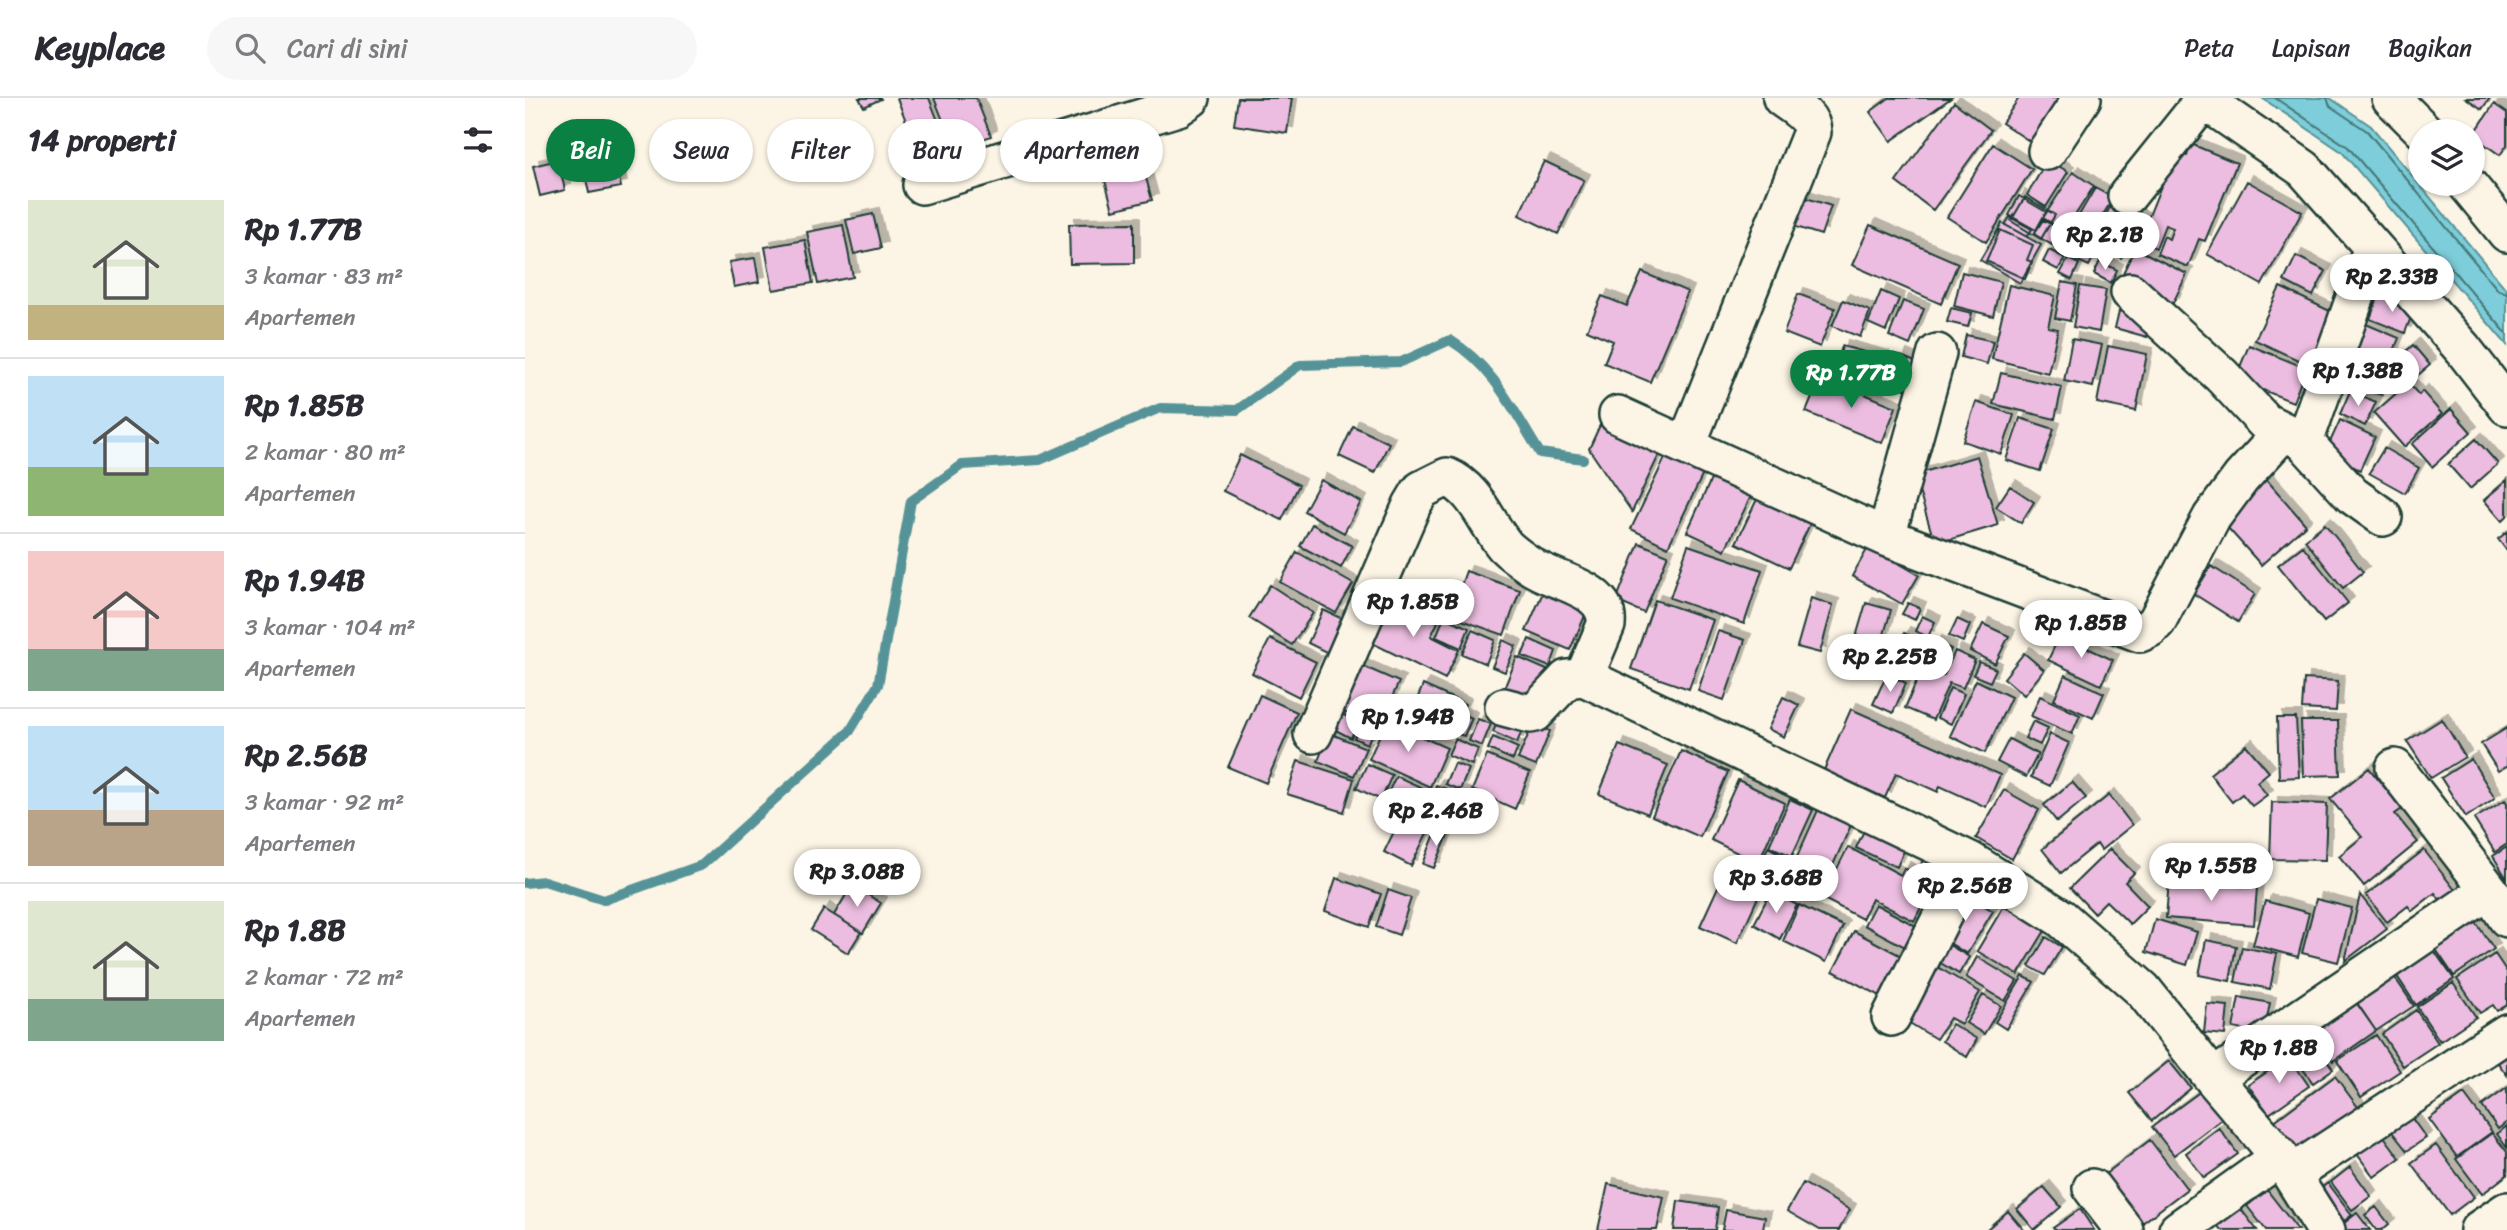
<!DOCTYPE html>
<html lang="id">
<meta charset="utf-8">
<style>
:root{--surface:#fff;--page:#f7f7f7;--text:#2b2b33;--muted:#7c7c81;--line:#e1e1e2;--accent:#0b8043}
body{margin:0;font-family:Sriracha,sans-serif;background:var(--page);color:var(--text);height:100vh;display:flex;flex-direction:column;font-size:26px;white-space:nowrap}
*{box-sizing:border-box;margin:0}
p{font-size:23px;color:var(--muted)}
.icon{flex:none;width:38px;height:38px;fill:none;stroke:currentColor;stroke-width:2;stroke-linecap:round;stroke-linejoin:round}
.map{position:relative;flex:1;overflow:hidden}
.panel{display:flex;flex-direction:column;background:var(--surface);width:525px}
.panel>*{flex:none}
.guide{position:absolute;left:21px;top:21px;width:665px;height:63px;display:flex;gap:14px}
.fabs{position:absolute;left:1883px;top:21px;display:grid;gap:14px}
.fabs a{display:grid;place-items:center;width:77px;height:77px;border-radius:50%;background:var(--surface);box-shadow:0 2px 5px #0004;font-size:35px}
.price{position:absolute;translate:-50% -60px;padding:0 16px;border-radius:24px;background:#fff;color:#222;font-size:23px;line-height:46px;filter:drop-shadow(0 2px 4px #0008)}
.price::after{content:'';position:absolute;left:50%;top:42px;width:21px;height:16px;margin-left:-10px;background:inherit;clip-path:polygon(0 0,100% 0,50% 100%)}
.price.selected{background:var(--accent);color:#fff}
ul{padding:0;list-style:none}
li{display:flex;align-items:center;gap:21px;height:175px;padding:0 28px}
li+li{border-top:2px solid var(--line)}
li span{display:grid;place-items:center;flex:none;width:196px;height:140px;border-radius:0px;color:#555}
li>.icon{margin-inline-start:auto}
span .icon{width:84px;height:84px;fill:#fffc;stroke-width:1}
li b{font-size:30px}
h2{display:flex;justify-content:space-between;align-items:center;height:84px;padding:0 28px;font-size:30px}
.pill{padding:0 24px;border-radius:32px;background:var(--surface);box-shadow:0 2px 5px #0004;font-size:24px;line-height:63px}
.pill.selected{background:var(--accent);color:#fff}
header{display:flex;align-items:center;gap:42px;box-sizing:border-box;height:98px;padding:0 35px;background:var(--surface);border-bottom:2px solid var(--line)}
header strong{font-size:33px}
nav{display:flex;gap:38px;margin-inline-start:auto;font-size:24px}
.search{width:490px;height:63px;background:var(--page);display:flex;align-items:center;gap:18px;box-sizing:border-box;padding:0 24px;border-radius:38px;color:var(--muted);font-size:26px}
main{display:flex;flex:1;min-height:0}
.map>svg:first-child{display:block}
.water{fill:#7dcdda;stroke:#579398;stroke-width:2}
.lines{fill:none;stroke-linecap:round;stroke-linejoin:round}
.shore{stroke:#457776;stroke-width:2}
.stream{stroke:#579398;stroke-width:10}
.building{fill:#ecbde0;stroke:#1f3d34;stroke-width:2;filter:url(#shadow)}
.street-casing{stroke:#1f3d34;stroke-width:42}
.street{stroke:#fcf5e5;stroke-width:37}
</style>
<header>
<strong>Keyplace</strong>
<div class="search"><svg class="icon" aria-label="search" viewBox="0 0 24 24"><circle cx="10" cy="10" r="6"/><path d="M15 15l6 6"/></svg>Cari di sini</div>
<nav><a>Peta</a><a>Lapisan</a><a>Bagikan</a></nav>
</header>
<main>
<section class="panel">
<h2>14 properti<svg class="icon" aria-label="filters" viewBox="0 0 24 24"><path d="M4 7h16M4 17h16"/><circle cx="9" cy="7" r="2"/><circle cx="15" cy="17" r="2"/></svg></h2>
<ul>
<li><span style="background:linear-gradient(#dfe7d0 75%,#c2b280 0)"><svg class="icon" aria-label="home" viewBox="0 0 24 24"><path d="M3 11l9-7 9 7M6 9v11h12V9"/></svg></span><div><b>Rp 1.77B</b><p>3 kamar · 83 m²</p><p>Apartemen</p></div></li>
<li><span style="background:linear-gradient(#bfe0f5 65%,#8fb573 0)"><svg class="icon" aria-label="home" viewBox="0 0 24 24"><path d="M3 11l9-7 9 7M6 9v11h12V9"/></svg></span><div><b>Rp 1.85B</b><p>2 kamar · 80 m²</p><p>Apartemen</p></div></li>
<li><span style="background:linear-gradient(#f6c9c9 70%,#7fa58c 0)"><svg class="icon" aria-label="home" viewBox="0 0 24 24"><path d="M3 11l9-7 9 7M6 9v11h12V9"/></svg></span><div><b>Rp 1.94B</b><p>3 kamar · 104 m²</p><p>Apartemen</p></div></li>
<li><span style="background:linear-gradient(#bfe0f5 60%,#b9a48a 0)"><svg class="icon" aria-label="home" viewBox="0 0 24 24"><path d="M3 11l9-7 9 7M6 9v11h12V9"/></svg></span><div><b>Rp 2.56B</b><p>3 kamar · 92 m²</p><p>Apartemen</p></div></li>
<li><span style="background:linear-gradient(#dfe7d0 70%,#7fa58c 0)"><svg class="icon" aria-label="home" viewBox="0 0 24 24"><path d="M3 11l9-7 9 7M6 9v11h12V9"/></svg></span><div><b>Rp 1.8B</b><p>2 kamar · 72 m²</p><p>Apartemen</p></div></li>
</ul>
</section>
<div class="map">
<svg width="1982" height="1132" viewBox="0 0 1982 1132">
<defs>
<filter id="shadow"><feDropShadow dx="6" dy="-6" stdDeviation="0" flood-color="#0004"/></filter>
</defs>
<rect width="100%" height="100%" fill="#fcf5e5"/>
<filter id="ink" filterUnits="userSpaceOnUse"><feTurbulence type="fractalNoise" baseFrequency=".0143" numOctaves="2"/><feDisplacementMap in="SourceGraphic" scale="14" xChannelSelector="R" yChannelSelector="G"/><feConvolveMatrix kernelMatrix="1 2 1 2 8 2 1 2 1" color-interpolation-filters="sRGB"/></filter>
<g filter="url(#ink)">
<!-- water -->
<path class="water" d="M1737,0H1805L1846,28L1982,192V247L1817,54Z"/>
<g class="lines">
<!-- shore -->
<path class="shore" d="M1750,0L1823,49L1982,236
M1802,0L1805,8L1842,33L1973,192L1982,195"/>
<!-- stream -->
<path class="stream" d="M0,785L19,783L79,802L177,767L325,633L353,587L386,403L437,367L515,362L635,310L712,312L775,267L876,264L925,242C969,269 988,312 1015,355L1058,361"/>
</g>
<!-- building -->
<path class="building" d="M334,0H355L356,1L339,9Z
M372,0H404L428,61L400,72Z
M409,0H451L466,38L430,52Z
M713,0H767L762,35L709,27Z
M1364,0H1426L1366,43L1345,14Z
M1494,0H1552L1518,52L1477,25Z
M1941,0H1965L1957,11Z
M1429,4L1466,32L1408,112L1371,84Z
M1969,6L1982,15V47L1975,57L1948,38Z
M608,32L627,102L588,112L569,42Z
M87,45L96,89L64,95L55,52Z
M1468,46L1507,71L1461,144L1422,119Z
M1666,46L1712,65L1680,143L1674,141L1663,169L1632,156L1639,138L1644,141L1648,130L1640,127L1631,150L1614,143L1650,53L1662,58Z
M1523,61L1543,74L1521,109L1502,97Z
M33,62L40,92L15,98L8,68Z
M1019,63L1059,82L1033,136L994,117Z
M1548,74L1569,88L1540,133L1518,120Z
M1722,83L1777,114L1737,187L1682,156Z
M1570,90L1588,100L1565,139L1547,129Z
M1272,97L1306,108L1296,137L1262,126Z
M1494,98L1521,114L1511,132L1484,117Z
M1500,99L1530,117L1516,141L1486,123Z
M1588,104L1619,121L1596,160L1566,143Z
M348,116L356,150L329,156L321,122Z
M1485,119L1507,131L1502,139L1480,127Z
M1518,122L1536,132L1527,147L1509,136Z
M609,125V165L545,166L544,126Z
M1477,125L1516,147L1495,185L1455,162Z
M318,127L328,179L293,186L282,134Z
M1345,127L1433,165L1416,206L1327,167Z
M1475,132L1508,147L1502,162L1507,164L1500,181L1461,163Z
M1537,136L1553,144L1546,158L1530,149Z
M280,142L288,185L248,192L240,149Z
M1555,147L1571,155L1564,168L1549,161Z
M1610,150L1662,176L1648,205L1596,179Z
M1524,152L1540,160L1533,172L1518,164Z
M1771,158L1801,173L1788,198L1759,183Z
M230,160L234,184L209,189L204,164Z
M1543,161L1554,166L1547,182L1535,176Z
M1575,163L1592,172L1586,185L1569,176Z
M1117,174L1163,194L1125,284L1079,265L1088,243L1062,232L1077,198L1102,208Z
M1437,174L1476,184L1468,218L1429,208Z
M1537,184L1552,187L1545,223L1530,220Z
M1484,187L1530,198L1523,229L1533,231L1523,275L1467,261Z
M1555,188L1581,192L1574,234L1548,229Z
M1755,189L1811,216L1786,268L1730,242Z
M1356,193L1374,201L1361,233L1343,225Z
M1273,196L1310,210L1295,249L1259,235Z
M1854,197L1889,211L1880,235L1845,221Z
M1318,202L1345,213L1335,239L1307,228Z
M1378,203L1399,211L1385,247L1364,238Z
M1426,210L1447,215L1443,229L1422,224Z
M1594,213L1627,223L1622,239L1590,230Z
M1841,226L1874,240L1864,265L1831,251Z
M1441,237L1468,243L1462,266L1436,259Z
M1547,241L1577,247L1568,289L1539,283Z
M1724,247L1781,270L1768,304L1710,281Z
M1888,247L1905,267L1886,283L1869,264Z
M1317,248L1358,259L1350,291L1309,279Z
M1583,248L1622,256L1611,313L1572,305Z
M1376,258L1402,269L1390,295L1365,285Z
M1831,262L1865,271L1857,297L1823,287Z
M1476,275L1537,289L1530,321L1468,306Z
M1296,278L1371,309L1357,345L1281,314Z
M1883,285L1894,297L1897,293L1917,316L1879,349L1849,315Z
M1825,293L1851,304L1840,328L1815,316Z
M1451,304L1489,317L1476,356L1438,343Z
M1926,311L1946,334L1907,369L1887,346Z
M1495,320L1529,331L1515,373L1481,362Z
M1815,322L1850,339L1835,372L1800,355Z
M1075,327L1135,355L1107,414L1064,351Z
M828,328L864,345L850,375L814,358Z
M1951,341L1973,366L1945,391L1923,366Z
M1859,350L1894,370L1880,395L1844,375Z
M715,357L774,387L757,422L698,393Z
M1141,358L1178,376L1143,449L1106,431Z
M1452,358L1473,427L1410,446L1389,377Z
M1188,377L1227,396L1200,452L1162,434Z
M1741,381L1781,427L1736,467L1695,421Z
M796,382L836,404L819,435L779,413Z
M1982,382V418L1977,423L1959,402Z
M1485,388L1509,404L1496,425L1471,409Z
M1232,401L1285,426L1264,470L1211,445Z
M787,426L827,448L816,470L775,448Z
M1800,426L1838,474L1818,490L1780,442Z
M1982,434V453L1973,441Z
M1114,445L1143,457L1119,515L1091,503Z
M1163,447L1237,472L1219,526L1145,500Z
M1344,448L1394,477L1377,506L1327,478Z
M1778,448L1823,505L1799,524L1753,467Z
M772,454L828,486L811,515L755,484Z
M1686,468L1730,496L1713,524L1669,496Z
M941,473L995,492L979,537L925,518Z
M745,487L788,515L767,547L724,520Z
M1019,492L1063,511L1045,552L1001,533Z
M864,500L913,524L906,538L934,552L920,581L843,543Z
M1286,500L1308,507L1295,555L1272,549Z
M1130,502L1188,522L1164,591L1106,571Z
M1341,505L1366,512L1356,547L1331,539Z
M1383,505L1395,510L1390,522L1377,516Z
M798,512L820,522L805,556L783,545Z
M1397,518L1410,524L1403,539L1390,533Z
M919,519L944,530L936,550L911,539Z
M1432,521L1445,527L1438,544L1424,538Z
M1458,526L1484,538L1470,566L1445,553Z
M947,532L970,542L961,566L937,556Z
M1193,533L1220,542L1199,602L1173,593Z
M1379,535L1399,544L1384,577L1364,568Z
M1535,537L1588,562L1576,587L1523,562Z
M745,541L791,564L774,599L727,575Z
M1004,541L1031,553L1025,569L997,558Z
M978,542L991,548L980,574L967,569Z
M1411,544L1426,551L1418,569L1403,562Z
M1430,553L1450,562L1438,590L1424,585L1408,622L1380,610L1398,568L1419,577Z
M1499,555L1519,572L1499,597L1479,580Z
M992,559L1024,573L1010,606L978,593Z
M1454,564L1471,571L1465,584L1448,577Z
M833,566L874,584L853,630L812,611Z
M1362,576L1381,585L1368,615L1348,606Z
M1540,577L1579,595L1568,620L1529,602Z
M1779,581L1813,583L1811,613L1777,611Z
M1451,582L1486,599L1460,655L1425,638Z
M898,587L940,606L925,639L884,620Z
M1425,590L1439,596L1426,626L1412,620Z
M735,597L772,614L741,685L703,669Z
M1515,598L1555,617L1547,636L1506,618Z
M1258,599L1274,607L1259,639L1243,631Z
M1326,611L1475,677L1461,709L1415,688L1413,694L1371,675L1360,700L1299,672Z
M811,613L833,624L826,640L803,628Z
M977,613L1001,623L992,645L968,634Z
M938,616L947,620L939,638L930,635Z
M1752,620H1771L1774,679L1754,680Z
M953,621L966,626L957,648L944,643Z
M1917,621L1940,659L1906,680L1882,643Z
M861,623L922,650L905,689L844,661Z
M1508,623L1523,630L1515,647L1500,640Z
M1776,623H1813L1815,677L1778,678Z
M836,625L849,632L842,646L829,640Z
M1008,625L1025,633L1011,668L993,661Z
M1982,630V668L1973,673L1956,646Z
M804,635L841,650L829,678L793,663Z
M1525,636L1544,645L1525,688L1506,679Z
M968,639L993,650L988,662L963,651Z
M930,641L953,651L947,667L923,657Z
M1484,641L1513,656L1501,679L1472,664Z
M1094,647L1143,667L1123,716L1074,696Z
M1721,647L1744,674L1732,684L1742,697L1727,708L1717,696L1707,704L1685,676Z
M1156,653L1203,674L1175,739L1127,718Z
M962,657L1005,675L990,711L947,692Z
M1946,661L1970,700L1941,719L1916,680Z
M773,663L829,681L819,714L762,696Z
M929,665L944,671L935,692L920,686Z
M842,666L867,677L856,702L831,690Z
M1844,670L1877,711L1870,716L1893,744L1839,788L1814,758L1837,739L1805,701Z
M871,678L902,692L891,717L859,703Z
M1213,682L1260,705L1233,765L1186,742Z
M1547,684L1561,700L1532,724L1519,707Z
M911,687L927,693L921,709L905,702Z
M1479,692L1514,712L1487,761L1451,740Z
M931,693L944,699L939,711L926,705Z
M1584,697L1607,727L1576,752L1572,746L1536,775L1517,751Z
M1265,701L1288,712L1267,758L1244,748Z
M1980,702L1982,705V746L1970,754L1949,721Z
M1747,704L1802,706L1800,762L1745,761Z
M902,705L918,712L912,728L895,721Z
M1294,710L1327,725L1304,776L1271,761Z
M925,713L934,717L927,735L918,731Z
M877,717L904,731L886,768L859,754Z
M1341,728L1382,746L1372,769L1331,750Z
M912,731L924,735L909,770L898,766Z
M1243,749L1258,757L1249,776L1234,769Z
M1323,749L1376,777L1379,770L1396,779L1392,788L1404,794L1389,823L1347,801L1337,821L1297,800Z
M1982,749V781L1968,758Z
M1585,751L1609,775L1600,784L1623,808L1605,826L1581,803L1569,815L1545,790Z
M1899,752L1930,792L1916,803L1910,795L1887,813L1883,808L1862,824L1841,797Z
M1400,757L1429,771L1421,789L1392,775Z
M1261,763L1298,783L1287,804L1250,784Z
M1452,774L1482,792L1473,808L1442,790Z
M811,780L856,796L844,829L800,813Z
M1197,780L1234,797L1212,845L1175,828Z
M1644,782L1732,790L1729,827L1641,820Z
M327,787L356,805L338,835L309,817Z
M863,792L886,800L874,837L851,829Z
M1246,793L1272,807L1255,841L1229,826Z
M1438,795L1468,813L1442,856L1412,837Z
M1835,797L1862,831L1820,863Z
M1791,801L1827,810L1813,864L1777,855Z
M1740,803L1784,815L1773,859L1728,847Z
M1350,806L1391,828L1380,849L1339,827Z
M1480,806L1521,831L1493,877L1452,853Z
M1274,807L1318,828L1301,864L1258,843Z
M299,811L336,834L323,855L286,832Z
M1630,821L1672,834L1662,867L1621,854Z
M1950,823L1969,851L1929,878L1910,850Z
M1329,833L1382,861L1361,901L1308,873Z
M1521,839L1537,849L1520,877L1504,868Z
M1414,841L1444,859L1434,876L1404,858Z
M1681,842L1711,848L1705,883L1674,877Z
M1905,847L1929,881L1891,907L1868,872Z
M1717,849L1752,856L1745,891L1710,884Z
M1970,856L1982,874V907L1972,913L1968,907L1955,915L1932,881Z
M1452,859L1492,883L1480,903L1441,879Z
M1404,864L1455,894L1436,926L1425,920L1411,941L1373,918Z
M1866,874L1889,908L1851,933L1828,900Z
M1498,878L1509,884L1481,931L1470,924Z
M1928,885L1951,919L1915,943L1892,909Z
M1826,896L1851,933L1808,963L1783,926Z
M1458,897L1476,908L1459,936L1441,925Z
M1714,899L1745,905L1739,936L1708,930Z
M1682,906L1703,908L1700,937L1679,935Z
M1891,912L1913,945L1878,968L1857,936Z
M1427,926L1452,941L1442,959L1417,943Z
M1782,933L1808,971L1788,985L1761,947Z
M1851,937L1875,973L1836,999L1812,963Z
M1764,959L1784,988L1744,1016L1723,987Z
M1982,959V977L1973,965Z
M1644,963L1666,990L1627,1023L1604,995Z
M1810,978L1838,1016L1775,1062L1748,1024Z
M1680,990L1701,1018L1649,1057L1627,1029Z
M1982,990V1024L1973,1031L1957,1008Z
M1939,996L1967,1034L1932,1059L1904,1021Z
M1881,1012L1901,1040L1882,1053L1861,1026Z
M1982,1028V1050L1972,1036Z
M1852,1029L1875,1060L1849,1079L1826,1048Z
M1694,1030L1713,1056L1679,1080L1661,1055Z
M1967,1035L1982,1054V1077L1957,1096L1931,1061Z
M1625,1042L1662,1091L1616,1126L1579,1077Z
M1911,1047L1949,1099L1925,1117L1886,1065Z
M1825,1069L1846,1098L1827,1112L1806,1084Z
M1278,1085L1325,1112L1314,1132H1295L1262,1113Z
M1803,1085L1827,1117L1811,1129L1787,1097Z
M1083,1086L1139,1099L1132,1132H1073Z
M1519,1089L1536,1109L1509,1132L1492,1111Z
M1742,1092L1773,1132H1741L1722,1108Z
M1153,1103L1193,1109L1190,1132H1149Z
M1851,1109L1864,1126L1857,1132H1851L1840,1117Z
M1715,1110L1732,1132H1696L1693,1128Z
M1555,1111L1569,1132H1530L1528,1130Z
M1201,1112L1240,1119L1238,1132H1197Z
M1483,1113L1499,1132H1461Z
M1832,1115L1845,1132H1816L1814,1129Z"/>
<g class="lines">
<defs>
<path id="street" d="M1676,0L1779,71L1938,251L1982,308
M1866,0L1899,33
M1522,53L1557,0
M1942,86L1982,135
M397,87L653,9L666,0
M1602,98L1679,2
M1848,149L1779,344L1827,397L1858,419
M1605,194L1697,278L1740,324L1778,343
M1093,317L1361,439L1615,535L1625,530L1632,523L1687,419L1716,380L1758,334
M1161,348L1287,34C1287,18 1269,9 1257,0
M1361,439L1412,255
M979,609L1005,616L1010,615L1042,581L1059,579
M788,636L887,407L896,392L922,379C951,391 961,425 980,448C987,455 997,462 1006,468C1028,484 1085,489 1081,527L1059,579L1445,763L1536,820L1618,892L1688,980L1964,792
M1870,670L1964,792L1982,820
M1366,919L1445,763
M1688,980L1755,1059L1801,1132
M1767,1076L1982,935
M1567,1090L1599,1132
M1653,1132L1755,1059
M1954,1132L1982,1113"/>
</defs>
<!-- street casing -->
<use href="#street" class="street-casing"/>
<!-- street -->
<use href="#street" class="street"/>
</g>
</g>
</svg>
<div class="fabs">
<a><svg class="icon" aria-label="layers" viewBox="0 0 24 24"><path d="M12 4l9 5-9 5-9-5zM3 14l9 5 9-5"/></svg></a>
</div>
<b class="price" style="left:1580px;top:174px">Rp 2.1B</b>
<b class="price" style="left:1867px;top:216px">Rp 2.33B</b>
<b class="price" style="left:1833px;top:310px">Rp 1.38B</b>
<b class="price selected" style="left:1326px;top:312px">Rp 1.77B</b>
<b class="price" style="left:888px;top:541px">Rp 1.85B</b>
<b class="price" style="left:1556px;top:562px">Rp 1.85B</b>
<b class="price" style="left:1365px;top:596px">Rp 2.25B</b>
<b class="price" style="left:883px;top:656px">Rp 1.94B</b>
<b class="price" style="left:911px;top:750px">Rp 2.46B</b>
<b class="price" style="left:1686px;top:805px">Rp 1.55B</b>
<b class="price" style="left:332px;top:811px">Rp 3.08B</b>
<b class="price" style="left:1251px;top:817px">Rp 3.68B</b>
<b class="price" style="left:1440px;top:825px">Rp 2.56B</b>
<b class="price" style="left:1754px;top:987px">Rp 1.8B</b>
<div class="guide">
<a class="pill selected">Beli</a>
<a class="pill">Sewa</a>
<a class="pill">Filter</a>
<a class="pill">Baru</a>
<a class="pill">Apartemen</a>
</div>
</div>
</main>
